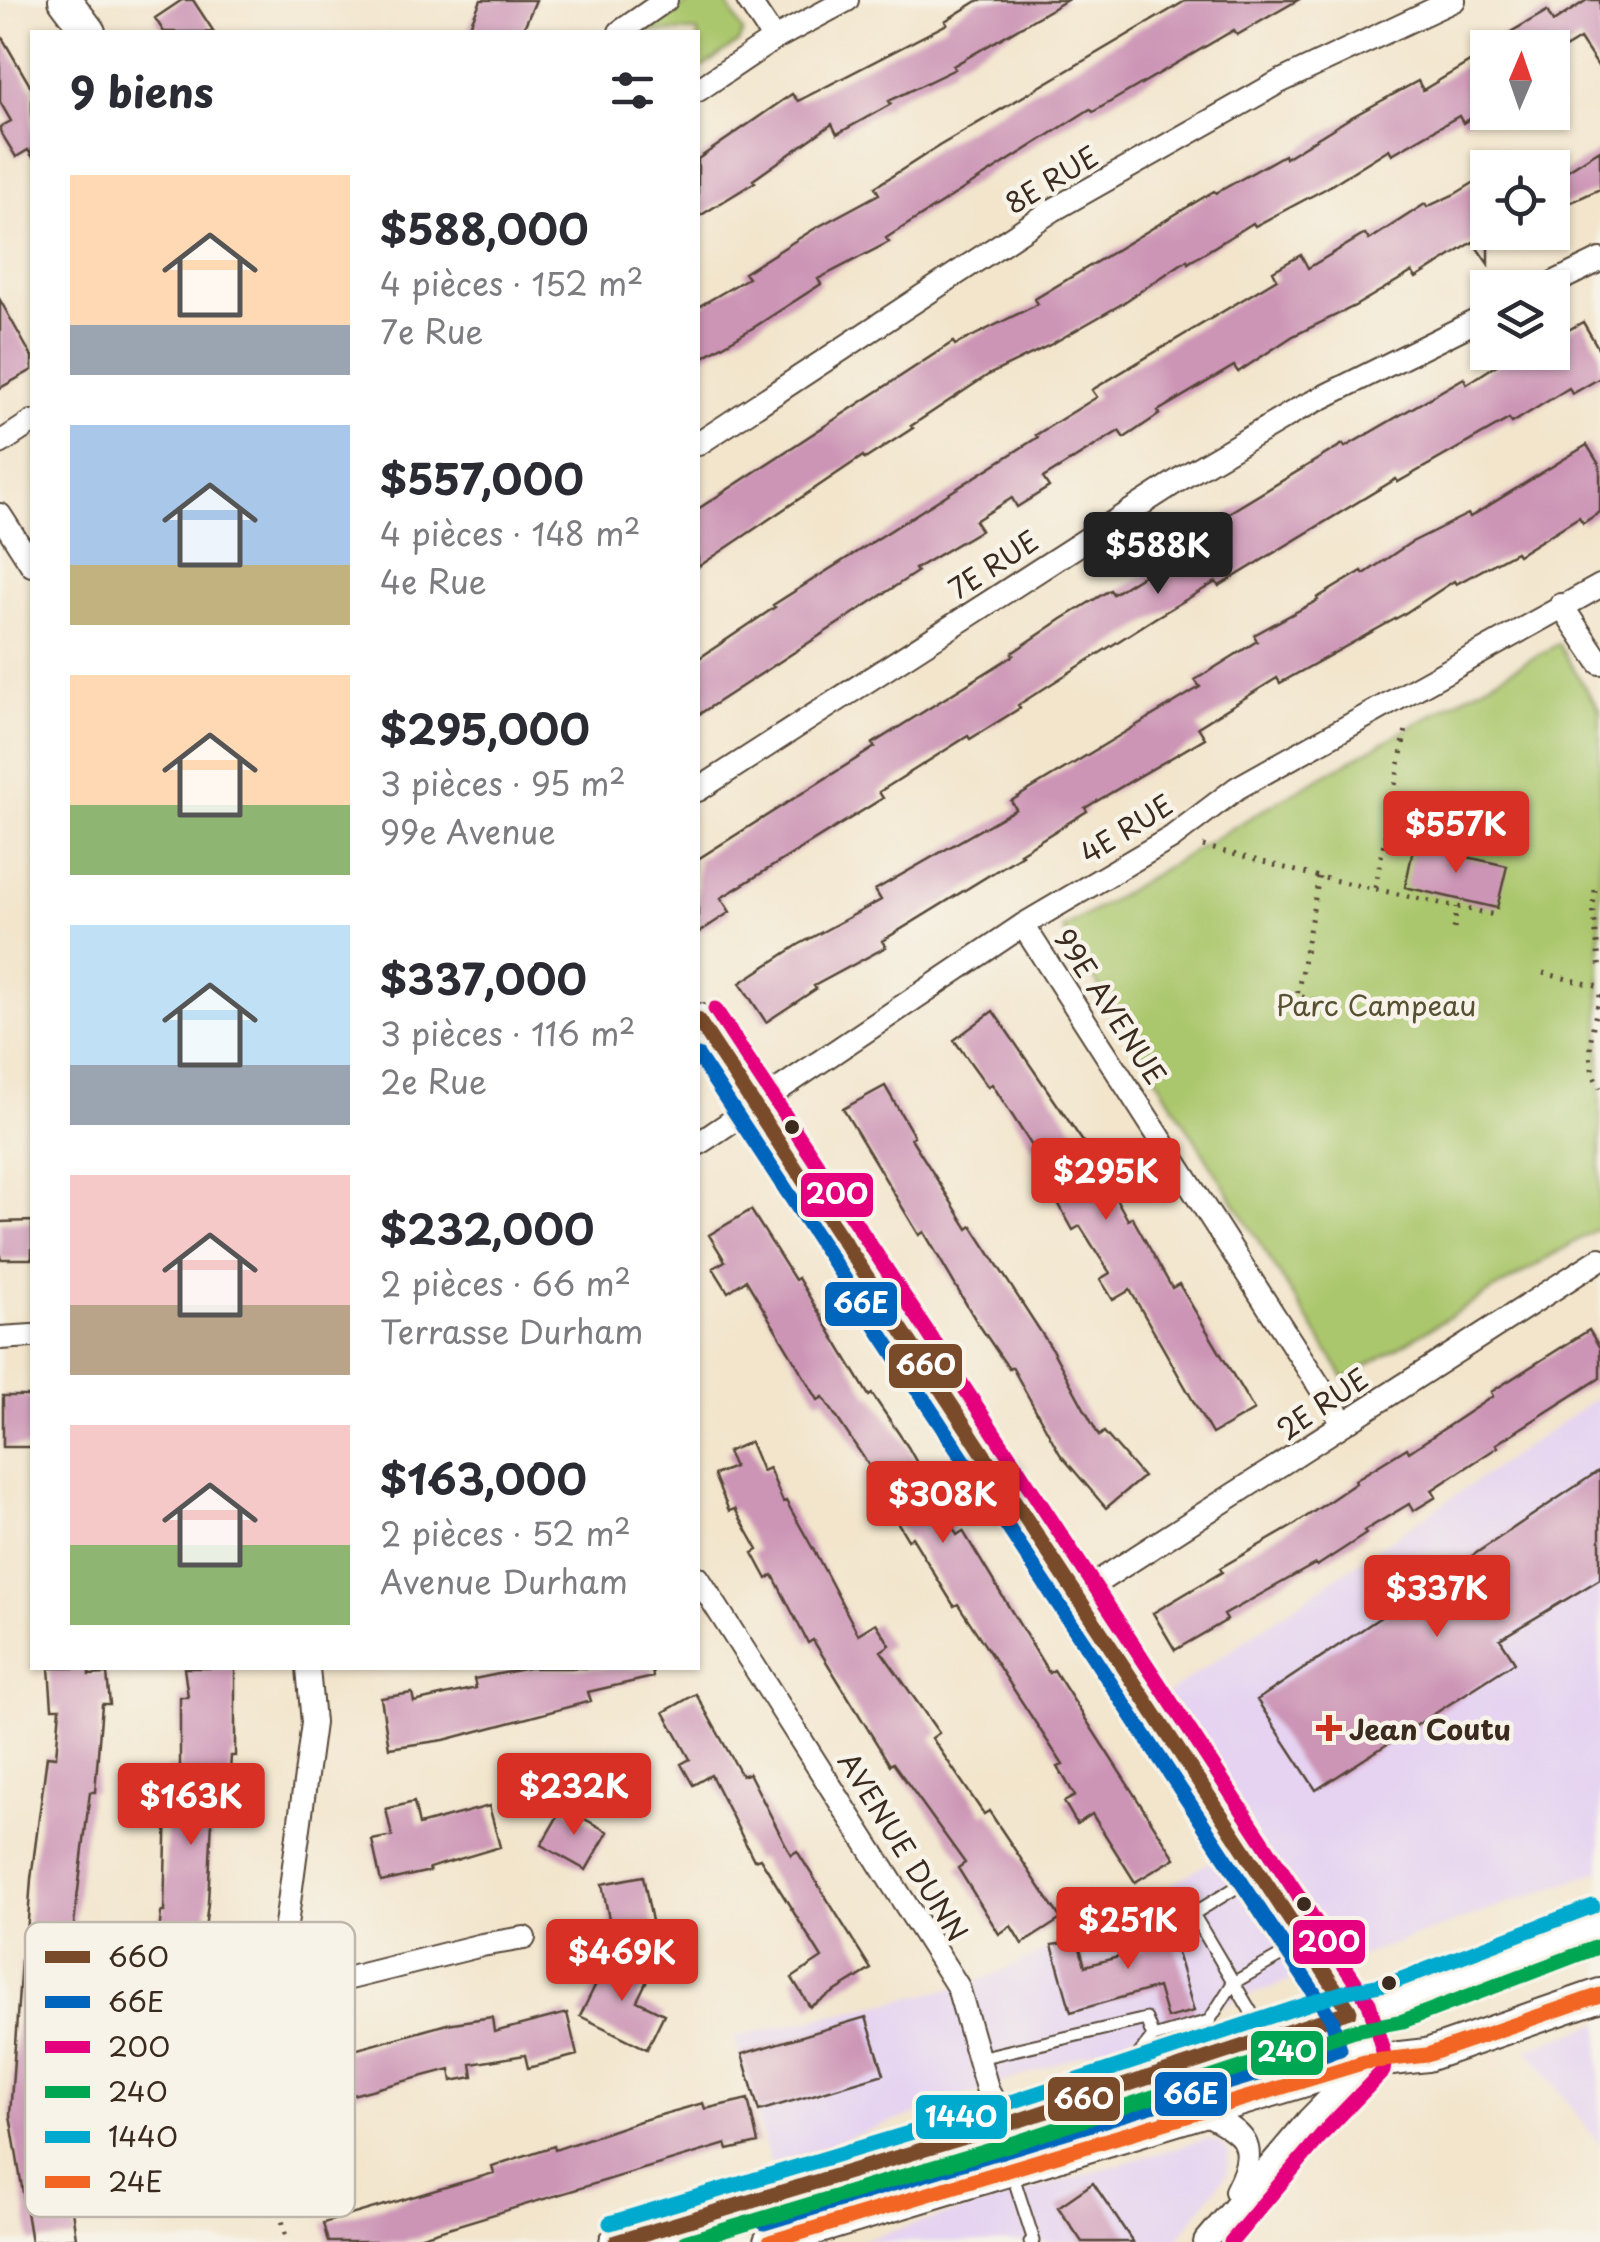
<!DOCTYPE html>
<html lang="fr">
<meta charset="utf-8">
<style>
:root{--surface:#fff;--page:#f2f2f3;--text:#2b2b33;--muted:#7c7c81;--accent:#d93025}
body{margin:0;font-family:"Playpen Sans",sans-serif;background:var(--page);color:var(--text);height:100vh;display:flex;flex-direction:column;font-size:38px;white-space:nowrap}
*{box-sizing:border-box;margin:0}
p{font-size:32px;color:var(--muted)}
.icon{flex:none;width:55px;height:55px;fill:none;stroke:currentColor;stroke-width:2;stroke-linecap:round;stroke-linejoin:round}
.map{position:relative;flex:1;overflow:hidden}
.drawer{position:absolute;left:30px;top:30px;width:670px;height:1640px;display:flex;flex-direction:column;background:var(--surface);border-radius:0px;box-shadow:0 2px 8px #0004}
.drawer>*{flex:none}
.needle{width:65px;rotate:2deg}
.buttons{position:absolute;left:1470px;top:30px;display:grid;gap:20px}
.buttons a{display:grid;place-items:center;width:100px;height:100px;border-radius:0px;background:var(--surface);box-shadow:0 2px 8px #0004;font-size:50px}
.price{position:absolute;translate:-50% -85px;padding:0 22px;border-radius:10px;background:var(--accent);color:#fff;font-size:32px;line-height:65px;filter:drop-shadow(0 2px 5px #0008)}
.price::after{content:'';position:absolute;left:50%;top:60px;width:30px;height:22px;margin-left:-15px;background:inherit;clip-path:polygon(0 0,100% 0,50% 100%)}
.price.selected{background:#222;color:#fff}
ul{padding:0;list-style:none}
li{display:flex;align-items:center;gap:30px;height:250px;padding:0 40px}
li span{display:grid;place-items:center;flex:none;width:280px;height:200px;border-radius:0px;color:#555}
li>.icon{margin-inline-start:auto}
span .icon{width:120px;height:120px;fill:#fffc;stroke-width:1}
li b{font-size:42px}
h2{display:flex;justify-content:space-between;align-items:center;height:120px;padding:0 40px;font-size:42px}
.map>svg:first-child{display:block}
.built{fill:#e5d3f1}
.green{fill:#abc76d;stroke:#737846;stroke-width:2.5}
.building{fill:#cc94b5}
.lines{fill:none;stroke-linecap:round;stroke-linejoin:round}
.lane-casing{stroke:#564638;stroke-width:15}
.street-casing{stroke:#564638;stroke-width:26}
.secondary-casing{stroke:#564638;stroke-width:36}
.path{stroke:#564638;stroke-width:5;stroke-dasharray:2.5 8;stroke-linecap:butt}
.lane{stroke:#fff;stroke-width:11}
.street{stroke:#fff;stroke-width:22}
.secondary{stroke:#fff;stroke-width:32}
.bus-1-casing{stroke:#f7f3e8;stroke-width:22}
.bus-2-casing{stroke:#f7f3e8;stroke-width:22}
.bus-3-casing{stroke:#f7f3e8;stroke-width:22}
.bus-4-casing{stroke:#f7f3e8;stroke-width:22}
.bus-5-casing{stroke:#f7f3e8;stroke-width:22}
.bus-6-casing{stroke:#f7f3e8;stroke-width:22}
.bus-1{stroke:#7a4b2a;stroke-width:15}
.bus-2{stroke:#0065bd;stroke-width:15}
.bus-3{stroke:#e5007d;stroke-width:15}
.bus-4{stroke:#00a651;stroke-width:15}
.bus-5{stroke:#00a9ce;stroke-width:15}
.bus-6{stroke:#f26522;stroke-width:15}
.bus-dot{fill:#3b2a1e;stroke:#f7f3e8;stroke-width:4}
.poi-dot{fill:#c8321e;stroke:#f7f3e8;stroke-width:4}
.labels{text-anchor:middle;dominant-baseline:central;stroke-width:9;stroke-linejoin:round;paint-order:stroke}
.street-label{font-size:28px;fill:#3b2a1e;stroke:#f7f3e8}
.park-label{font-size:28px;fill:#575132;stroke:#f7f3e8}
.poi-label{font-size:28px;font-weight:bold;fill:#3b2a1e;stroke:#f7f3e8;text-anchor:start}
.key{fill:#f7f3e8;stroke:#bfb7ab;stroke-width:2.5}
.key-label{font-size:28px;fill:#3b2a1e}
.line-badge{stroke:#f7f3e8;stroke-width:4}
.badge-label{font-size:28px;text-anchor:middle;font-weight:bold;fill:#fff}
</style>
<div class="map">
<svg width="1600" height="2242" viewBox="0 0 1600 2242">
<rect width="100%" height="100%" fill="#f7f3e8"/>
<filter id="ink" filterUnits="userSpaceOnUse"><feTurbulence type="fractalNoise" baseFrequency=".01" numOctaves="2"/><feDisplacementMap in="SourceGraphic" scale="20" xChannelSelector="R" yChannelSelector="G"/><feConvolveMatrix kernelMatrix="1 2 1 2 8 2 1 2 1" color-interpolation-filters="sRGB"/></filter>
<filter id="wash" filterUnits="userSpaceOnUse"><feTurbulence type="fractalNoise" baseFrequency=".0048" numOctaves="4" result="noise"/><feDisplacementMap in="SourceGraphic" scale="40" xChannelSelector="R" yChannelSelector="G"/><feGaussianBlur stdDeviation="2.25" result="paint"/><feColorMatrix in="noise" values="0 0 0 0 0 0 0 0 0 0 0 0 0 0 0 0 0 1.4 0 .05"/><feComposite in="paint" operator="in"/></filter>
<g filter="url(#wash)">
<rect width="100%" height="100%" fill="#f2e5cc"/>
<!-- built -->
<path class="built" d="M1600,1396V1871L771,2165L734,2037L958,1987L990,1976L1105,1923L1239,1844L1149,1706Z
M1600,2023V2145L1528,2049Z
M1206,2139L1221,2143L1229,2152L1227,2173L1176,2242H856Z"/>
<!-- green -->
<path class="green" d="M693,0H725L743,32L738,43L698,70V32H644Z
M1558,644L1600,711V1227L1345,1379L1063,929L1266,808Z
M1291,2050L1295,2052L1294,2057L1184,2097L1035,2140L1030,2138L1034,2133L1213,2081Z"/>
<g id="blocks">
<!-- building -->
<path class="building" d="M182,0H193L214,32H164L155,18Z
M481,0H536L522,32H467Z
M979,0H1067L953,66L955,69L889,101L891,104L837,134L832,124L753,180L755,182L698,217V159L792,94L798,101L947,24L945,21Z
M1187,0H1298L1237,35L1234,30L1093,112L1090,109L886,238L889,242L818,279L821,284L756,326L698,360V307L748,278L744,273L814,229L879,194L875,187L939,146Z
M1587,0H1600V69L1580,39L1565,48H1483L1547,11L1553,22Z
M0,34L32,89V156L28,150L16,157L0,131V127L11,121L0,102Z
M1488,51V107L1463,123L1459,116L1392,154L1389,149L1325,189L1255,226L1253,223L1188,263L1187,260L1120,305L1050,345L988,375L911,426L913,428L865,459L863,456L698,567V509L953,342L955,345L1038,304L1035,299L1214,191L1216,193L1284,155L1285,158L1350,118L1418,81L1423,90Z
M1600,150V189L1552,211V180Z
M1488,174V264L1473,242L1416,278L1412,272L1355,306L1293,336L1238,372L1234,366L1158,411L1160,414L1124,438L1119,431L1043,478L1049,487L1017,507L1012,498L975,521L981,530L915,569L917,572L698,715V659L775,607L773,605L1038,437L1036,435L1097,397L1092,390L1277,279L1273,271L1301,255L1308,268L1365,234L1369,240L1425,204L1427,207L1455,194Z
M0,300L32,357V370L0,388Z
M1583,322L1600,351V378L1572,394L1569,388L1512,423L1509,419L1398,482L1396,479L1219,586L1216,582L1155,618L1018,705L1020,708L970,739L968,736L879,792L883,798L721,898L730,912L698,933V859L875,747L872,744L1014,655L1012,653L1062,619L1110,590L1113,594L1193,544L1189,537L1343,444L1345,447L1464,378L1467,384L1517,352H1552V339Z
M1587,445L1600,466V512L1583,523L1579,517L1518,555L1516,552L1456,584L1454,581L1404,614L1280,683L1277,678L1198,727L1205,738L1085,808L1087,811L1020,853L1022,855L882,941L886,947L814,986L816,989L766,1022L740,983L798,945L881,900L875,890L1016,809L1011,801L1200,687L1195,680L1257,641L1254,635L1318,600L1317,598L1362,571L1364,574L1410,543L1468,514L1470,517Z
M1414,845L1507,866L1497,908L1405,887Z
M993,1011L1090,1152L1128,1220L1132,1217L1172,1288L1179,1284L1254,1410L1212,1434L1130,1290L1113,1300L1100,1279L1110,1273L1080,1226L1073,1230L1044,1177L1050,1174L992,1084L988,1087L954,1040Z
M885,1086L914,1136L911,1138L968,1229L972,1226L1050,1346L1099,1436L1104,1432L1143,1477L1106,1508L1060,1454L1012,1367L1009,1369L975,1319L924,1232L919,1235L843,1109Z
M751,1210L795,1280L798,1278L869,1396L872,1394L908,1447L957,1535L963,1531L1049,1673L1054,1670L1175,1858L1135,1882L1092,1814L1077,1824L1064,1802L1075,1796L1058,1767L1063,1765L958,1604L954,1606L912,1537L908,1540L879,1491L884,1488L823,1397L818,1400L746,1280L728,1292L713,1268L725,1261L709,1235Z
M32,1221V1259H0V1222Z
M1589,1330L1600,1348V1378L1496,1444L1498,1447L1432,1490L1436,1497L1413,1511L1409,1504L1364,1531L1366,1534L1317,1566L1315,1564L1224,1615L1227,1620L1175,1650L1153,1613L1222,1572L1220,1568L1291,1527L1356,1483L1355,1480L1407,1448L1409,1452L1493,1396L1491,1392Z
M3,1396H32V1447H3Z
M750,1442L762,1471L769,1468L783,1502L786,1501L817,1556L858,1634L876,1623L890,1645L881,1651L939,1733L932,1738L984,1814L989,1811L1061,1919L1022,1944L1011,1926L999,1934L958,1868L965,1863L893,1763L890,1765L813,1640L808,1643L773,1575L767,1579L753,1553L758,1550L735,1509L729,1511L714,1475L734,1467L727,1452Z
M1600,1470V1579L1500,1639L1515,1662L1316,1790L1257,1700Z
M49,1668H89V1675L107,1674L110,1704H102L95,1792H90L72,1940L67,1939L61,2038L54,2037L51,2068L59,2069L58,2092H48L61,2190L69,2188L76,2238L31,2242L10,2115L21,1961H25L31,1879L47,1756L56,1757L60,1708H52Z
M184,1668H235V1756H231L227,1819L212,1818L208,1903L200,1975H197L192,2048L147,2044L151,1984H155L161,1912H164L168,1768H180V1697H188Z
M529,1668H652L653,1677L588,1692L591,1701L516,1721L444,1740L389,1748L381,1698L412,1693L414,1702L476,1688L474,1679Z
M696,1694L742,1776L749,1773L791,1855L797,1851L871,1969L810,2007L792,1978L822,1958L760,1858L754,1860L711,1775L693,1785L681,1764L690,1759L664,1712Z
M414,1802L419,1825L489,1806L500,1847L429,1868L430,1871L381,1882L372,1840L392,1836L386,1809Z
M563,1807L608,1832L586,1870L541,1845Z
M643,1876L653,1926L612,1934L602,1884Z
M1157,1915H1166L1194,2011L1167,2018L1158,1987L1071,2012L1052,1945L1078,1941L1085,1966L1144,1950L1136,1921Z
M610,1956L649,1976L637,2001L664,2014L647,2049L580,2016Z
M567,2013L577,2055L528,2068L525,2055L471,2064L473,2077L452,2081L450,2069L311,2106L300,2065L447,2024L492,2017L494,2032Z
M866,2017L884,2074L759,2111L742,2054Z
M748,2099L758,2143L728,2150L726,2144L402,2242H328L323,2223L494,2173L492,2166L554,2146L555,2150L643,2120L703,2103L705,2109Z
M1093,2183L1133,2242H1082L1058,2207Z"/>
</g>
</g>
<g filter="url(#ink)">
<use href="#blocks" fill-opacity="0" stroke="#564638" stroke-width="2.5"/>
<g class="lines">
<defs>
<path id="lane" d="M1255,1876L1193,1914L1266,2037
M979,2058L1146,2019L1153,2037
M1137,2080L1133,2062L1153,2037L1209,2021L1233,1983L1301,1944
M1012,2173L1034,2241L1030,2242"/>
<path id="street" d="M748,0L774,39
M620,32L666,0
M698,90L774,39L847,0
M1543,288L1600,260
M0,443L32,422
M698,444L1053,210L1279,82L1454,0
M0,515L32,565
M1561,605L1600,663
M698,790L1185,476L1297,410L1488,315
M1023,925L1343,1423
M698,1144L1023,925L1171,838L1237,788L1600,586
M0,1338L32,1336
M698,1578L958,1987L987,2088L1019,2166
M1076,1596L1600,1259
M278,1985L298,1991L482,1945L524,1938
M256,2054L278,1985L313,1723L308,1668
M1203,2112C1245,2134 1261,2144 1236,2191
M1205,2242L1309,2119L1362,2065"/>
<path id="secondary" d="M65,0L89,32
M698,1020L1350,2011L1365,2062
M616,2242L1005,2125L1350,2011L1396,2002L1600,1925
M770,2242L1365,2062L1427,2055L1600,1995"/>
</defs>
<!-- lane casing -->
<use href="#lane" class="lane-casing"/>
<!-- street casing -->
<use href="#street" class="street-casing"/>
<!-- secondary casing -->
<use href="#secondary" class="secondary-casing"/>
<!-- path -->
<path class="path" d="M1203,846L1319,877L1495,915
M1319,877L1297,996L1336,1004
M1375,888L1407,724
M1595,890L1593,906L1600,971
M1454,929L1457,907
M1543,973L1600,987
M1600,995C1593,1028 1582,1058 1600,1088
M261,2087L270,2167L287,2242"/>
<!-- lane -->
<use href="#lane" class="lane"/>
<!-- street -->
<use href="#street" class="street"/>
<!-- secondary -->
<use href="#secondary" class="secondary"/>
<defs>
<path id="bus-1" d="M616,2242L1005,2125L1350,2011L698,1020"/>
<path id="bus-2" d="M698,1056L1332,2020L1340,2049L764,2223"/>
<path id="bus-3" d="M715,1009L1369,2003L1385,2058L1383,2071L1324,2132L1231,2242"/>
<path id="bus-4" d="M685,2242L1011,2144L1355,2030L1403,2021L1600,1946"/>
<path id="bus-5" d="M610,2223L999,2106L1344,1992L1391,1983L1593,1906"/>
<path id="bus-6" d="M770,2242L1365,2062L1427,2055L1600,1995"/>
</defs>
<!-- bus-1 casing -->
<use href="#bus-1" class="bus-1-casing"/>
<!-- bus-2 casing -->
<use href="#bus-2" class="bus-2-casing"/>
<!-- bus-3 casing -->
<use href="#bus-3" class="bus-3-casing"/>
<!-- bus-4 casing -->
<use href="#bus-4" class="bus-4-casing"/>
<!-- bus-5 casing -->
<use href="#bus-5" class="bus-5-casing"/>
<!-- bus-6 casing -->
<use href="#bus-6" class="bus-6-casing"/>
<!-- bus-1 -->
<use href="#bus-1" class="bus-1"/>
<!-- bus-2 -->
<use href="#bus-2" class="bus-2"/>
<!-- bus-3 -->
<use href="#bus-3" class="bus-3"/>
<!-- bus-4 -->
<use href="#bus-4" class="bus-4"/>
<!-- bus-5 -->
<use href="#bus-5" class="bus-5"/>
<!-- bus-6 -->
<use href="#bus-6" class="bus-6"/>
</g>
</g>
<!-- markers -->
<g class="bus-dot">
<circle cx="792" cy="1127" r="9"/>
<circle cx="1304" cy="1904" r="9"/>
<circle cx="1389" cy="1983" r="9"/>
</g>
<path class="poi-dot" d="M1324 1713h10v10h10v10h-10v10h-10v-10h-10v-10h10z"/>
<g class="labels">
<!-- street labels -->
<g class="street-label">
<text transform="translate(1051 179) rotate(-31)">8E RUE</text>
<text transform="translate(993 564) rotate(-33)">7E RUE</text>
<text transform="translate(1126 828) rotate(-32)">4E RUE</text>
<text transform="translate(1111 1006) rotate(57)">99E AVENUE</text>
<text transform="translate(1322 1403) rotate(-34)">2E RUE</text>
<text transform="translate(904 1846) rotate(58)">AVENUE DUNN</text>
</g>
<!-- park labels -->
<g class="park-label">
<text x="1376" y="1004">Parc Campeau</text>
</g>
<!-- poi labels -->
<g class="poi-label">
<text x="1349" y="1728">Jean Coutu</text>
</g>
</g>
<!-- legend -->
<rect x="25" y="1922" width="330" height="295" rx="15" class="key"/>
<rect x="45" y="1951" width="45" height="12" fill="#7a4b2a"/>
<rect x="45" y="1996" width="45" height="12" fill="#0065bd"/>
<rect x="45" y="2041" width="45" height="12" fill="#e5007d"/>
<rect x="45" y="2086" width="45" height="12" fill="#00a651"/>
<rect x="45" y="2131" width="45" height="12" fill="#00a9ce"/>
<rect x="45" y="2176" width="45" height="12" fill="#f26522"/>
<g class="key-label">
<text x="108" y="1967">66O</text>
<text x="108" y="2012">66E</text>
<text x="108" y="2057">20O</text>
<text x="108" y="2102">24O</text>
<text x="108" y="2147">144O</text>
<text x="108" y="2192">24E</text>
</g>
<g class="line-badge">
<rect x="799" y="1171" width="76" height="48" rx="10" fill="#e5007d"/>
<rect x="823" y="1280" width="76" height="48" rx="10" fill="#0065bd"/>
<rect x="887" y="1342" width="77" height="48" rx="10" fill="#7a4b2a"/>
<rect x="1291" y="1918" width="76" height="48" rx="10" fill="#e5007d"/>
<rect x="1249" y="2029" width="76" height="48" rx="10" fill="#00a651"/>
<rect x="1153" y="2070" width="76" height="48" rx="10" fill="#0065bd"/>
<rect x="1046" y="2075" width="76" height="48" rx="10" fill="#7a4b2a"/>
<rect x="914" y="2093" width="95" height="48" rx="10" fill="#00a9ce"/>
</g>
<g class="badge-label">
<text x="837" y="1204">20O</text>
<text x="861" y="1313">66E</text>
<text x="926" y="1375">66O</text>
<text x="1329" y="1952">20O</text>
<text x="1287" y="2062">24O</text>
<text x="1191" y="2104">66E</text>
<text x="1084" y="2109">66O</text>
<text x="961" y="2127">144O</text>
</g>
</svg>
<div class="buttons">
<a><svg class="needle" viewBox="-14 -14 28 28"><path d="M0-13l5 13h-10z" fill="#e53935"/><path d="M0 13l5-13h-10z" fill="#7c7c81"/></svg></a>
<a><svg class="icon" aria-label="locate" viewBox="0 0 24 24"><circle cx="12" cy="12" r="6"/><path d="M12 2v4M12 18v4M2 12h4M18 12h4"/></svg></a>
<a><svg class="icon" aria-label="layers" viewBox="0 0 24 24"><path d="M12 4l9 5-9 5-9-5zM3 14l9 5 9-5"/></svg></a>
</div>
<b class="price selected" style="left:1158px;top:597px">$588K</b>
<b class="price" style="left:1456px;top:876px">$557K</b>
<b class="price" style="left:1106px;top:1223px">$295K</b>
<b class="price" style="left:943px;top:1546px">$308K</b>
<b class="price" style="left:1437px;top:1640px">$337K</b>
<b class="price" style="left:574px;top:1838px">$232K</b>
<b class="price" style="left:191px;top:1848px">$163K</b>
<b class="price" style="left:1128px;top:1972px">$251K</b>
<b class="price" style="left:622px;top:2004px">$469K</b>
<section class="drawer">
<h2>9 biens<svg class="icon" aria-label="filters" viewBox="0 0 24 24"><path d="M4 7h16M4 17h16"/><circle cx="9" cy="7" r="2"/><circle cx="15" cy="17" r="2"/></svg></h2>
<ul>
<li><span style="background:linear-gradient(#ffd9b3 75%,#9aa5b1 0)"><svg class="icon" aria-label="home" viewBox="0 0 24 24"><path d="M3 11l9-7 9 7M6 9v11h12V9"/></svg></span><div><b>$588,000</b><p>4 pièces · 152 m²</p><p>7e Rue</p></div></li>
<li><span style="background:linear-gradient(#a9c7e8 70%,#c2b280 0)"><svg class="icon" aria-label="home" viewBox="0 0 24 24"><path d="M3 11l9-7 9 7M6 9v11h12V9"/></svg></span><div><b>$557,000</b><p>4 pièces · 148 m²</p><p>4e Rue</p></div></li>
<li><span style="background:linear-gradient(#ffd9b3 65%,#8fb573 0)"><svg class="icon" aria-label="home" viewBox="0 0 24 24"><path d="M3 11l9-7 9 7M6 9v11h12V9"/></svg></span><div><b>$295,000</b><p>3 pièces · 95 m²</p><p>99e Avenue</p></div></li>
<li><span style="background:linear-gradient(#bfe0f5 70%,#9aa5b1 0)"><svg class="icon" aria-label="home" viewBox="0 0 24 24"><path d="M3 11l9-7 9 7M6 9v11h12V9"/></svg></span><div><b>$337,000</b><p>3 pièces · 116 m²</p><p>2e Rue</p></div></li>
<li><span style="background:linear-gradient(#f6c9c9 65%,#b9a48a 0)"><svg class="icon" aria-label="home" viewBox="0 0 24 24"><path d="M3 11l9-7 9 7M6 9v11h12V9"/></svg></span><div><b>$232,000</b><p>2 pièces · 66 m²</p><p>Terrasse Durham</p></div></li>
<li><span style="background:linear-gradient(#f6c9c9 60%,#8fb573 0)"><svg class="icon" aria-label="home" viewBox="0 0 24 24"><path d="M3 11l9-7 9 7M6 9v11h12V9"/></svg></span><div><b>$163,000</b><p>2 pièces · 52 m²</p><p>Avenue Durham</p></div></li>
</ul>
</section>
</div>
